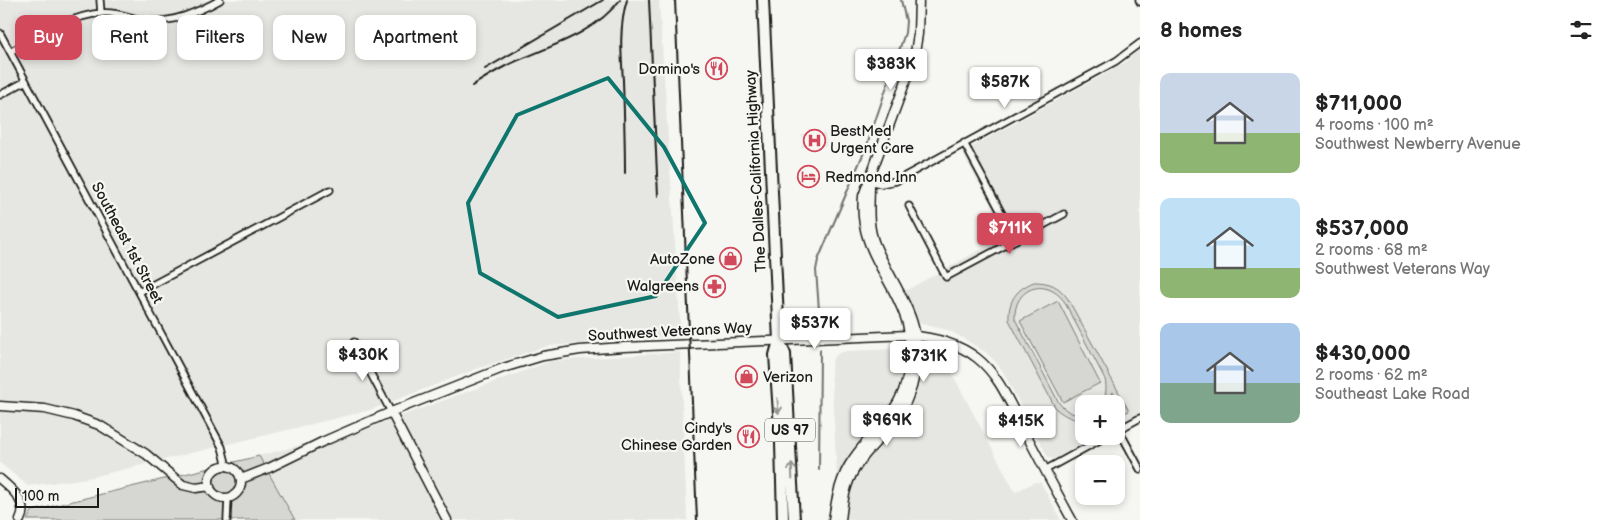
<!DOCTYPE html>
<meta charset="utf-8">
<style>
:root{--surface:#fff;--page:#f2f2f2;--text:#222;--muted:#767676;--accent:#d1495b}
body{margin:0;font-family:"Balsamiq Sans",sans-serif;background:var(--page);color:var(--text);height:100vh;display:flex;flex-direction:column;font-size:19px;white-space:nowrap}
*{box-sizing:border-box;margin:0}
p{font-size:16px;color:var(--muted)}
.icon{flex:none;width:28px;height:28px;fill:none;stroke:currentColor;stroke-width:2;stroke-linecap:round;stroke-linejoin:round}
.map{position:relative;flex:1;overflow:hidden}
.sheet{display:flex;flex-direction:column;background:var(--surface);width:475px}
.sheet>*{flex:none}
.banner{position:absolute;left:15px;top:15px;width:475px;height:45px;display:flex;gap:10px}
.tools{position:absolute;left:1075px;top:395px;display:grid;gap:10px}
.tools a{display:grid;place-items:center;width:50px;height:50px;border-radius:10px;background:var(--surface);box-shadow:0 2px 8px #0003;font-size:25px}
.scale{position:absolute;left:15px;bottom:12px;width:84px;box-sizing:border-box;padding-left:5px;border:2px solid #1c1c1c;border-top:0;font-size:14px;line-height:18px;white-space:nowrap;color:#1c1c1c;-webkit-text-stroke:4px #f6f6f2;paint-order:stroke}
.price{position:absolute;translate:-50% -42px;padding:0 11px;border-radius:5px;background:#fff;color:#222;font-size:16px;line-height:32px;filter:drop-shadow(0 1px 2px #0008)}
.price::after{content:'';position:absolute;left:50%;top:30px;width:15px;height:11px;margin-left:-8px;background:inherit;clip-path:polygon(0 0,100% 0,50% 100%)}
.price.current{background:var(--accent);color:#fff}
ul{padding:0;list-style:none}
li{display:flex;align-items:center;gap:15px;height:125px;padding:0 20px}
li span{display:grid;place-items:center;flex:none;width:140px;height:100px;border-radius:10px;color:#555}
li>.icon{margin-inline-start:auto}
span .icon{width:60px;height:60px;fill:#fffc;stroke-width:1}
li b{font-size:21px}
h2{display:flex;justify-content:space-between;align-items:center;height:60px;padding:0 20px;font-size:21px}
.tag{padding:0 18px;border-radius:10px;background:var(--surface);box-shadow:0 2px 8px #0003;font-size:18px;line-height:45px}
.tag.current{background:var(--accent);color:#fff}
main{display:flex;flex:1;min-height:0}
.map>svg:first-child{display:block}
.built{fill:#e6e6e2}
.green{fill:#d6d6d2;stroke:#797977}
.lines{fill:none;stroke-linecap:round;stroke-linejoin:round}
.stream{stroke:#727271;stroke-width:2}
.street-casing{stroke:#1c1c1c;stroke-width:9}
.secondary-casing{stroke:#1c1c1c;stroke-width:11}
.highway-casing{stroke:#1c1c1c;stroke-width:14}
.street{stroke:#f6f6f2;stroke-width:5.5}
.secondary{stroke:#f6f6f2;stroke-width:8}
.highway{stroke:#f6f6f2;stroke-width:10}
.rail{stroke:#1c1c1c;stroke-width:2}
.oneway{stroke:#949492}
.marked{fill:none;stroke:#0f766e;stroke-width:4;stroke-linejoin:round}
.labels{text-anchor:middle;dominant-baseline:central;stroke-width:4.5;stroke-linejoin:round;paint-order:stroke}
.shield{fill:#f6f6f2;stroke:#5d5d5c;stroke-width:1}
.shield-label{font-size:14px;font-weight:bold;fill:#1c1c1c}
.poi-label{font-size:15px;fill:#1c1c1c;stroke:#f6f6f2;text-anchor:end}
.street-label{font-size:15px;fill:#1c1c1c;stroke:#f6f6f2}
</style>
<main>
<div class="map">
<svg width="1140" height="520" viewBox="0 0 1140 520">
<rect width="100%" height="100%" fill="#f6f6f2"/>
<filter id="ink" filterUnits="userSpaceOnUse"><feTurbulence type="fractalNoise" baseFrequency=".02" numOctaves="2"/><feDisplacementMap in="SourceGraphic" scale="10" xChannelSelector="R" yChannelSelector="G"/><feConvolveMatrix kernelMatrix="1 2 1 2 8 2 1 2 1" color-interpolation-filters="sRGB"/></filter>
<g filter="url(#ink)">
<!-- built -->
<path class="built" d="M0,0H659L681,336L547,346L476,369L370,410L88,478L28,486L0,463Z
M1140,48V414L1116,426V404H1084V436H1097L1055,459L1050,458L1048,457L1002,370L994,360L984,351L961,337L948,330L921,324L918,321L905,291L1007,235L962,152L1114,69L1124,63Z
M802,134H825L826,146L802,147Z
M932,348L939,349L1015,492L1035,482L1041,483L1061,520H845L852,484L860,468L874,451L894,433L909,412L921,380L925,352Z
M897,349L904,353L905,361L900,387L894,399L882,417L847,459L837,477L831,368L833,358L839,353L847,351Z
M680,352L687,520H295L259,456L374,426L551,361Z"/>
<!-- green -->
<path class="green" d="M1034,282C1050,282 1059,286 1068,299L1129,411L1124,413L1113,392L1108,404H1102C1106,395 1107,389 1105,379L1064,301C1045,276 1013,288 1015,319L1059,403C1066,411 1073,416 1084,414V420C1072,420 1065,416 1056,409L1009,320C1008,301 1016,289 1034,282Z
M1058,301L1100,383L1063,402L1020,321Z
M259,456L295,520H27L32,511Z"/>
<g class="lines">
<!-- stream -->
<path class="stream" d="M820,323L816,270L818,260L867,145L905,33L906,21L901,0
M819,470L820,350"/>
<defs>
<path id="street" d="M100,0L101,13
M1139,0L1140,2
M0,33L222,447L227,467
M10,52C39,36 68,16 102,13C117,11 132,19 147,21C173,23 198,12 220,0
M0,95L26,81
M964,143L1016,240
M870,181L881,184L896,181L1116,61L1140,43
M909,206L946,277L1064,214
M139,292L330,190
M354,342L391,412
M1119,430L1140,469
M1116,431L1140,418
M1045,470L1107,436
M227,520L228,498"/>
<path id="secondary" d="M0,406L45,409L74,416L99,425L146,454L183,485L196,488L210,486
M391,412L447,520
M209 482a16 16 0 1 1 32 0a16 16 0 1 1-32 0Z
M0,479C12,489 29,503 20,520
M241,479L269,468L322,442L391,412L503,368L543,356L580,350L624,347L908,335C932,337 958,343 977,358C1000,376 1011,406 1025,432C1040,461 1056,491 1072,520
M833,520C836,499 840,477 853,459C876,425 907,409 909,362C910,348 910,330 905,317C889,272 858,248 863,196L914,59L918,34L919,0
M841,520C843,502 845,485 855,469C865,452 881,438 893,423C904,410 912,391 915,375C926,319 894,290 875,244C867,224 870,204 870,184"/>
<path id="highway" d="M763,0L779,341L785,354L794,520
M779,341L775,355L781,443L783,520"/>
</defs>
<!-- street casing -->
<use href="#street" class="street-casing"/>
<!-- secondary casing -->
<use href="#secondary" class="secondary-casing"/>
<!-- highway casing -->
<use href="#highway" class="highway-casing"/>
<!-- street -->
<use href="#street" class="street"/>
<!-- secondary -->
<use href="#secondary" class="secondary"/>
<!-- highway -->
<use href="#highway" class="highway"/>
<!-- rail -->
<path class="rail" d="M649,0L658,196
M675,0L697,520
M485,69L603,0
M472,86C485,78 498,69 512,63C550,46 594,34 620,0
M625,173C625,142 624,111 623,80C621,53 619,26 627,0"/>
</g>
<!-- one-way arrows -->
<defs><path id="oneway-shaft" d="M-6 0H5M1.5-3L5.5 0L1.5 3" fill="none" stroke-width="1.6" stroke-linecap="round" stroke-linejoin="round" transform="scale(1.25)"/></defs>
<g class="oneway">
<use href="#oneway-shaft" transform="translate(778 406) rotate(86)"/>
<use href="#oneway-shaft" transform="translate(792 471) rotate(-92)"/>
</g>
</g>
<!-- marked area -->
<path class="marked" d="M608,78L664,147L705,223L656,296L558,317L480,273L468,203L517,115Z"/>
<!-- icons -->
<defs>
<symbol id="restaurant-ring" viewBox="-11 -11 22 22"><circle r="9.5" fill="#f6f6f2" stroke="#d1495b" stroke-width="1.5"/><path d="M-5-6h1v4h1v-4h1v4h1v-4h1v5L-1.5 .5V6h-2V.5L-5-1ZM5-6V6H3V1.5H1.5Q1.5-4 5-6Z" fill="#d1495b"/></symbol>
<symbol id="hospital-ring" viewBox="-11 -11 22 22"><circle r="9.5" fill="#f6f6f2" stroke="#d1495b" stroke-width="1.5"/><path d="M-5-5h3v3.5h4V-5h3V5h-3V1.5h-4V5h-3Z" fill="#d1495b"/></symbol>
<symbol id="hotel-ring" viewBox="-11 -11 22 22"><circle r="9.5" fill="#f6f6f2" stroke="#d1495b" stroke-width="1.5"/><path d="M-6-4.5h1.5V1H6V5H4.5V3h-9V5H-6ZM-4 0a1.8 1.8 0 1 1 3.6 0ZM.5 0V-2.5h3Q6-2.5 6 0Z" fill="#d1495b"/></symbol>
<symbol id="shop-ring" viewBox="-11 -11 22 22"><circle r="9.5" fill="#f6f6f2" stroke="#d1495b" stroke-width="1.5"/><path d="M-5-2.5h2.3a2.7 3.5 0 0 1 5.4 0H5L5.5 6h-11ZM-1.5-2.5h3a1.5 2.3 0 0 0-3 0Z" fill="#d1495b"/></symbol>
<symbol id="pharmacy-ring" viewBox="-11 -11 22 22"><circle r="9.5" fill="#f6f6f2" stroke="#d1495b" stroke-width="1.5"/><path d="M-2-6h4v4h4v4h-4v4h-4v-4h-4v-4h4Z" fill="#d1495b"/></symbol>
</defs>
<g fill-rule="evenodd">
<use href="#restaurant-ring" x="704" y="56" width="25" height="25"/>
<use href="#hospital-ring" x="802" y="128" width="25" height="25"/>
<use href="#hotel-ring" x="796" y="164" width="25" height="25"/>
<use href="#shop-ring" x="718" y="246" width="25" height="25"/>
<use href="#pharmacy-ring" x="702" y="274" width="25" height="25"/>
<use href="#shop-ring" x="734" y="364" width="25" height="25"/>
<use href="#restaurant-ring" x="736" y="424" width="25" height="25"/>
</g>
<g class="labels">
<!-- shield labels -->
<rect class="shield" x="765" y="418.5" width="50" height="23" rx="4"/>
<g class="shield-label">
<text x="790" y="430">US 97</text>
</g>
<!-- poi labels -->
<g class="poi-label">
<text x="700" y="69">Domino's</text>
<text x="830" y="131" text-anchor="start">BestMed<tspan x="830" dy="17">Urgent Care</tspan></text>
<text x="825" y="177" text-anchor="start">Redmond Inn</text>
<text x="715" y="259">AutoZone</text>
<text x="699" y="286">Walgreens</text>
<text x="763" y="377" text-anchor="start">Verizon</text>
<text x="732" y="428">Cindy's<tspan x="732" dy="17">Chinese Garden</tspan></text>
</g>
<!-- street labels -->
<g class="street-label">
<text transform="translate(756 171) rotate(-93)">The Dalles-California Highway</text>
<text transform="translate(127 243) rotate(62)">Southeast 1st Street</text>
<text transform="translate(670 332) rotate(-3)">Southwest Veterans Way</text>
</g>
</g>
</svg>
<div class="tools">
<a>+</a>
<a>−</a>
</div>
<div class="scale">100 m</div>
<b class="price" style="left:891px;top:91px">$383K</b>
<b class="price" style="left:1005px;top:109px">$587K</b>
<b class="price current" style="left:1010px;top:255px">$711K</b>
<b class="price" style="left:815px;top:350px">$537K</b>
<b class="price" style="left:363px;top:382px">$430K</b>
<b class="price" style="left:924px;top:383px">$731K</b>
<b class="price" style="left:887px;top:447px">$969K</b>
<b class="price" style="left:1021px;top:448px">$415K</b>
<div class="banner">
<a class="tag current">Buy</a>
<a class="tag">Rent</a>
<a class="tag">Filters</a>
<a class="tag">New</a>
<a class="tag">Apartment</a>
</div>
</div>
<section class="sheet">
<h2>8 homes<svg class="icon" aria-label="filters" viewBox="0 0 24 24"><path d="M4 7h16M4 17h16"/><circle cx="9" cy="7" r="2"/><circle cx="15" cy="17" r="2"/></svg></h2>
<ul>
<li><span style="background:linear-gradient(#c9d6e8 60%,#8fb573 0)"><svg class="icon" aria-label="home" viewBox="0 0 24 24"><path d="M3 11l9-7 9 7M6 9v11h12V9"/></svg></span><div><b>$711,000</b><p>4 rooms · 100 m²</p><p>Southwest Newberry Avenue</p></div></li>
<li><span style="background:linear-gradient(#bfe0f5 70%,#8fb573 0)"><svg class="icon" aria-label="home" viewBox="0 0 24 24"><path d="M3 11l9-7 9 7M6 9v11h12V9"/></svg></span><div><b>$537,000</b><p>2 rooms · 68 m²</p><p>Southwest Veterans Way</p></div></li>
<li><span style="background:linear-gradient(#a9c7e8 60%,#7fa58c 0)"><svg class="icon" aria-label="home" viewBox="0 0 24 24"><path d="M3 11l9-7 9 7M6 9v11h12V9"/></svg></span><div><b>$430,000</b><p>2 rooms · 62 m²</p><p>Southeast Lake Road</p></div></li>
</ul>
</section>
</main>
